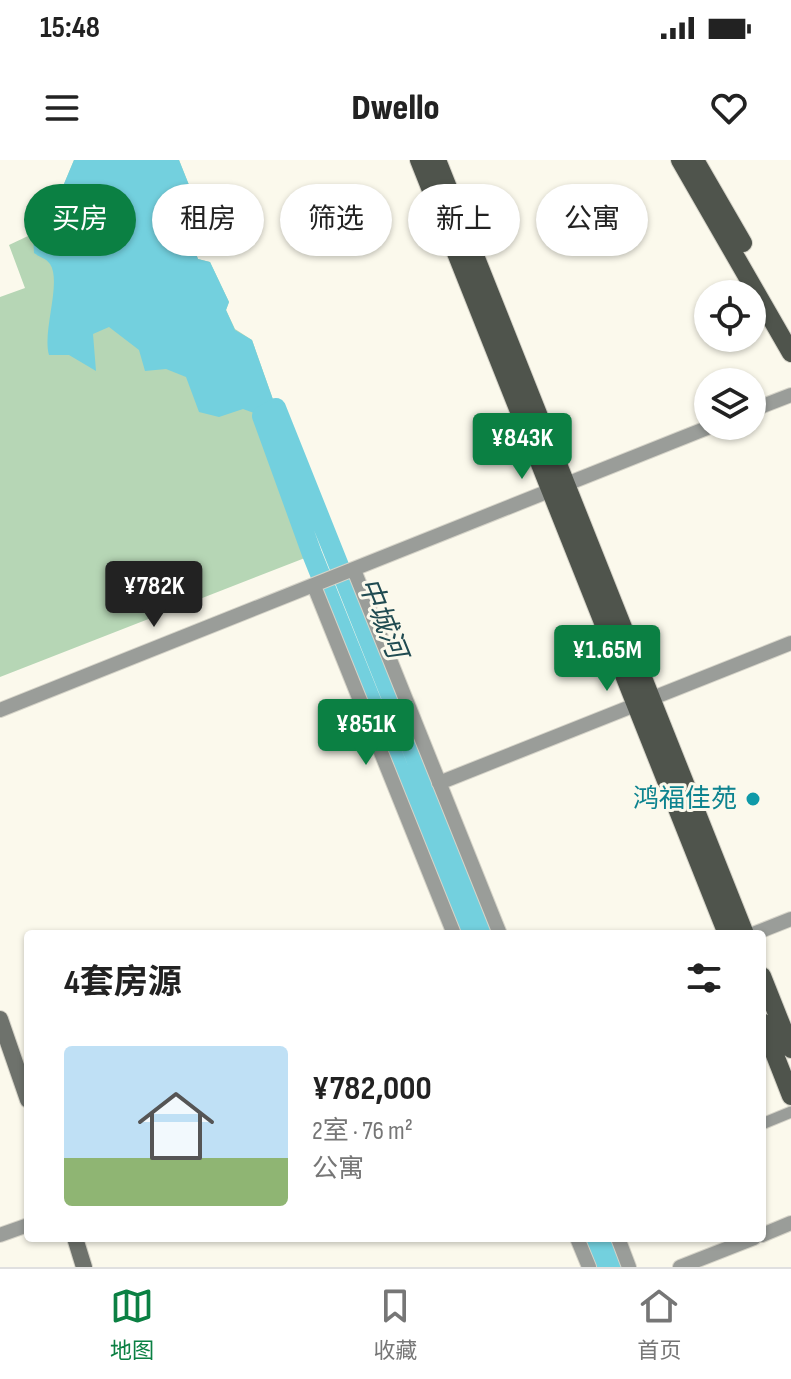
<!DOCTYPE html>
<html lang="zh">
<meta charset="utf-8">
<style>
:root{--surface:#fff;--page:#f2f2f2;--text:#222;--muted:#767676;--line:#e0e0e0;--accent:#0b8043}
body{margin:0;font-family:"Sofia Sans Condensed","Noto Sans SC",sans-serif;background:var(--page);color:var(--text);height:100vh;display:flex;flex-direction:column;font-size:30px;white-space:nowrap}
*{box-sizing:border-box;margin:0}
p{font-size:26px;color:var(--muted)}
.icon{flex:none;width:44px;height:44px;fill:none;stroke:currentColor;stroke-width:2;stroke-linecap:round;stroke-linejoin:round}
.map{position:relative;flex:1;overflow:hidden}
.side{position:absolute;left:24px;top:770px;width:742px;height:312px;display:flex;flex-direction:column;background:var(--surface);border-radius:8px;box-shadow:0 2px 6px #0004}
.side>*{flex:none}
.hud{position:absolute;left:24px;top:24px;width:744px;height:72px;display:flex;gap:16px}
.tools{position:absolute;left:694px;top:120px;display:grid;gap:16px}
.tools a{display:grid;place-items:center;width:72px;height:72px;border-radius:50%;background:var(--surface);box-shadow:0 2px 6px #0004;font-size:40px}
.price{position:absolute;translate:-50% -68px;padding:0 18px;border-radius:8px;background:var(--accent);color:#fff;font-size:26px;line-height:52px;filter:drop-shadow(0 2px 4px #0008)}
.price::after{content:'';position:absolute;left:50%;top:48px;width:24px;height:18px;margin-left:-12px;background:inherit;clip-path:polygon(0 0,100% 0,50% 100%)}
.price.selected{background:#222;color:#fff}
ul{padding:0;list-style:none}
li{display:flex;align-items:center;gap:24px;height:200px;padding:0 40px}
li+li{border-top:2px solid var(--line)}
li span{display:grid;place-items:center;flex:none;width:224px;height:160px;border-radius:8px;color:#555}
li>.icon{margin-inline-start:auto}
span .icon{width:96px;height:96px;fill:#fffc;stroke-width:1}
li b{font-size:34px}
h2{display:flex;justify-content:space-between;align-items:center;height:96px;padding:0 40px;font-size:34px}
.pill{padding:0 28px;border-radius:36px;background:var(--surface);box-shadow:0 2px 6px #0004;font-size:28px;line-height:72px}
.pill.selected{background:var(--accent);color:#fff}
.status{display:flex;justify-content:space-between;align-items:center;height:56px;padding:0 40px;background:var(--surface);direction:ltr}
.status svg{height:22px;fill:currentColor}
header{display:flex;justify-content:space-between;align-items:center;height:104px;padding:0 40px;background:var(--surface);font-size:36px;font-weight:800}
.menu{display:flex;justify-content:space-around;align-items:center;height:112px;border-top:2px solid var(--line);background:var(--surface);font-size:22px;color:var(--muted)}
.menu a{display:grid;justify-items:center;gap:4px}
.menu .selected{color:var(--accent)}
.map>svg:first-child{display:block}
.green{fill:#b6d6b5}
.water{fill:#73d0de}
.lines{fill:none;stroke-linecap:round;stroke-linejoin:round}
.river{stroke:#73d0de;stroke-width:20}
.minor-casing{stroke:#d6d4c9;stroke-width:13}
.tertiary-casing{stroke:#d6d4c9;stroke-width:16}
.secondary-casing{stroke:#d6d4c9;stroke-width:18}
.primary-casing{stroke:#d6d4c9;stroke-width:20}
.minor{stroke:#9a9d99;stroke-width:11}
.tertiary{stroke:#9a9d99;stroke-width:14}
.secondary{stroke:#6e726c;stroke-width:16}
.primary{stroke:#4f544c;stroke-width:18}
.culture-dot{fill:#0f9aa8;stroke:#fbf9ec;stroke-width:3}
.labels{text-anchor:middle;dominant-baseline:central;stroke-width:6;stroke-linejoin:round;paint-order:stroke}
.culture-label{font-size:26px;fill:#0d838f;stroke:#fbf9ec;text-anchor:end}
.water-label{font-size:28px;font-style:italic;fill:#204b51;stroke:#fbf9ec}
</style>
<div class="status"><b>15:48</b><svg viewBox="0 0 49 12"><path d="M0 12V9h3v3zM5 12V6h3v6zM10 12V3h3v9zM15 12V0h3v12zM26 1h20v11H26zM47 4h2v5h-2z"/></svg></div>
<header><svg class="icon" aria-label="menu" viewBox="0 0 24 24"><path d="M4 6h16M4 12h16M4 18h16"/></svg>Dwello<svg class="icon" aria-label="heart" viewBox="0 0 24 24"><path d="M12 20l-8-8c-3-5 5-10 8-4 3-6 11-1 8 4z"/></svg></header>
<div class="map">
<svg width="791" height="1107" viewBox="0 0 791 1107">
<rect width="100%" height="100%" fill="#fbf9ec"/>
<!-- green -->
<path class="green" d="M74,0H179L199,50L186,68L198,99L210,102L229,142L226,150L235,169L252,180L276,248L262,257L310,396L0,517V137L25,128L9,85L28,76L62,73L72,56L61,31Z"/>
<!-- water -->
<path class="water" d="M74,0H179L199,50L186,68L198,99L210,102L229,142L226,150L235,170L252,180L276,248L262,256L243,249L219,257L199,252L186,217L166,209L145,211L139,190L109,167L93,174L96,211L69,195H49C42,171 62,122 50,104C46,98 39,97 34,93L33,77C51,77 66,76 72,56L61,31Z"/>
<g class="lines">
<!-- river -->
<path class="river" d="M465,774L312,394L262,256L276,248L486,774
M587,1078L599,1107
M607,1078L618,1107"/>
<defs>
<path id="minor" d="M762,964L791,952"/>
<path id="tertiary" d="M752,250L791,235
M354,410L500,774
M314,426L454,774
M0,550L712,266
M439,623L791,483
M753,774L791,759
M0,1075L28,1065
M762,1075L791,1063
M577,1078L589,1107
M618,1078L629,1107
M680,1107L754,1078"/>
<path id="secondary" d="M0,859L28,940
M75,1078L84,1107"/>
<path id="primary" d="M419,0L727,774
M437,0L745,774
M680,0L791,193
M695,0L743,83
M762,816L791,889
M762,862L791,936"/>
</defs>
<!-- minor casing -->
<use href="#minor" class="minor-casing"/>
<!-- tertiary casing -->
<use href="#tertiary" class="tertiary-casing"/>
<!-- secondary casing -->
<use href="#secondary" class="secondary-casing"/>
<!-- primary casing -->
<use href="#primary" class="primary-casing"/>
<!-- minor -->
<use href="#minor" class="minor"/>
<!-- tertiary -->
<use href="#tertiary" class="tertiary"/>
<!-- secondary -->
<use href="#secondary" class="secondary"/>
<!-- primary -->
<use href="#primary" class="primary"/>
</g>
<!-- markers -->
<circle class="culture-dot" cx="753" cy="639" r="8"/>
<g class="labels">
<!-- culture labels -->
<g class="culture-label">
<text x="737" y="639">鸿福佳苑</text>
</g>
<!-- water labels -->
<g class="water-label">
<text transform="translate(382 458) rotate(68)">中城河</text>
</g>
</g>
</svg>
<div class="tools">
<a><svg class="icon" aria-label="locate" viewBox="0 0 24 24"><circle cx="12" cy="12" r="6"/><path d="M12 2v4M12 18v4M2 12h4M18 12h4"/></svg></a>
<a><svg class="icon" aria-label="layers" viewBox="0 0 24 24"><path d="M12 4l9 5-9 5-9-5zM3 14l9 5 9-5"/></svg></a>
</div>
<b class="price" style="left:522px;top:321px">¥843K</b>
<b class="price selected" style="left:154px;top:469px">¥782K</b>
<b class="price" style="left:607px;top:533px">¥1.65M</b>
<b class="price" style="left:366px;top:607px">¥851K</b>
<div class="hud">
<a class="pill selected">买房</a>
<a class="pill">租房</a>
<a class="pill">筛选</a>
<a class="pill">新上</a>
<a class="pill">公寓</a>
</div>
<section class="side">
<h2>4套房源<svg class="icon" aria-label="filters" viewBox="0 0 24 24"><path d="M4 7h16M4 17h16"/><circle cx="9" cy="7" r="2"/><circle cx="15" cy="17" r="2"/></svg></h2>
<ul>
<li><span style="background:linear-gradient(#bfe0f5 70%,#8fb573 0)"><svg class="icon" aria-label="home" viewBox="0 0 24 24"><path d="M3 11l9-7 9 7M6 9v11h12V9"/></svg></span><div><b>¥782,000</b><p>2室 · 76 m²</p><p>公寓</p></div></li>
</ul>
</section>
</div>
<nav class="menu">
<a class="selected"><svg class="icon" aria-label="map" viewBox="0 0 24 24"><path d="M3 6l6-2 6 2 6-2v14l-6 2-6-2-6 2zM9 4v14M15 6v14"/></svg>地图</a>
<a><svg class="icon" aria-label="saved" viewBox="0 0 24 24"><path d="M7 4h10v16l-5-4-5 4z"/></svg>收藏</a>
<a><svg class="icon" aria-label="home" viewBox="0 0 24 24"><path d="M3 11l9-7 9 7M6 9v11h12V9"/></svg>首页</a>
</nav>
